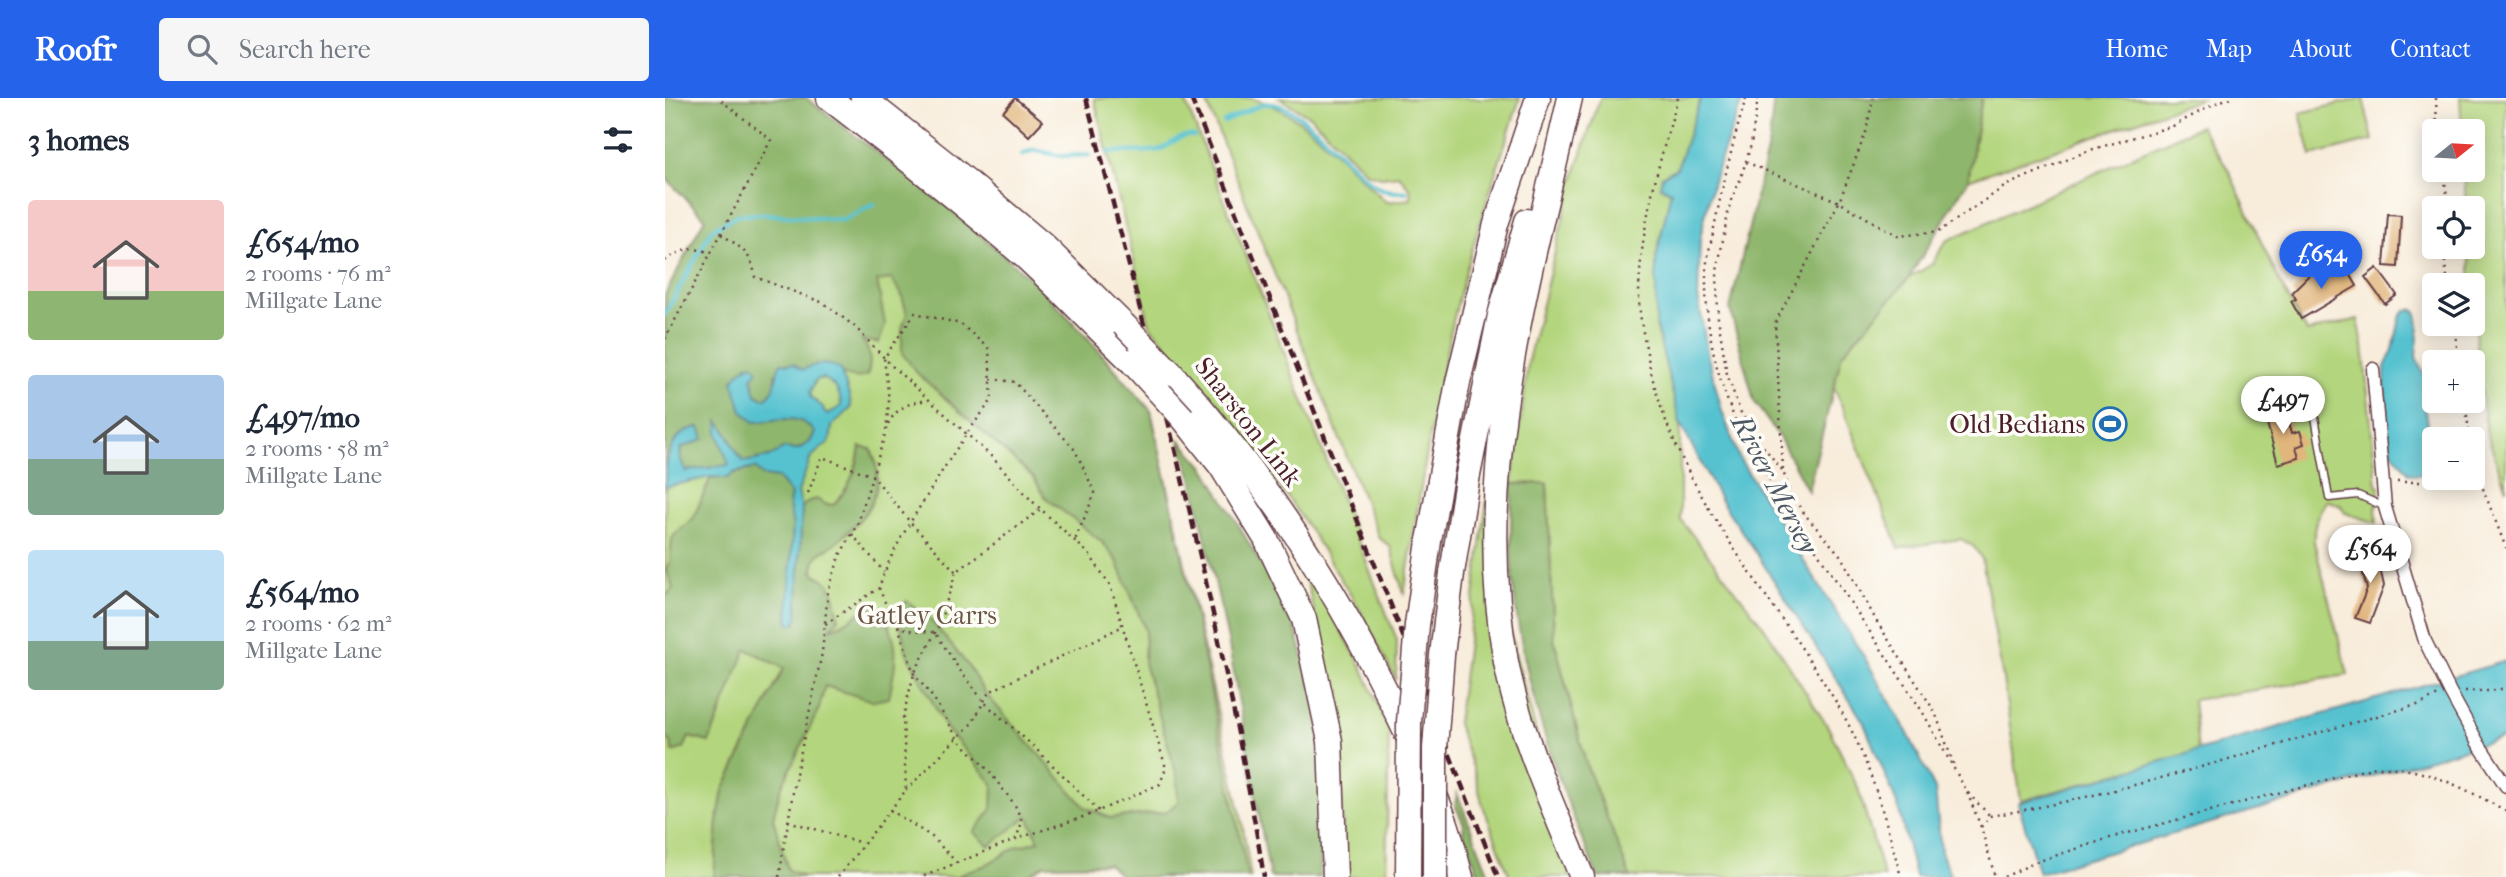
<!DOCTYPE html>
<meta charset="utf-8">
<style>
:root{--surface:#fff;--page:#f6f6f7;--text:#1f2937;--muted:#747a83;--accent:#2563eb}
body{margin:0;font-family:"IM FELL French Canon",serif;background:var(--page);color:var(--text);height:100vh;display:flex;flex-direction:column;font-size:26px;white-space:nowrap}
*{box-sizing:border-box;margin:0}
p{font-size:23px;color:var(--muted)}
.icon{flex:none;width:38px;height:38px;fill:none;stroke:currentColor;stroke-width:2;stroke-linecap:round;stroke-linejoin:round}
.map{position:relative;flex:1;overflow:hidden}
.details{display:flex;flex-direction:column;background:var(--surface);width:665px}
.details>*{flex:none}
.needle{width:46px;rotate:72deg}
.tools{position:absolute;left:1757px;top:21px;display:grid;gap:14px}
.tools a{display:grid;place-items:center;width:63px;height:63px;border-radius:7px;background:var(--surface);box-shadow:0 4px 18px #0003;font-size:35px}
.price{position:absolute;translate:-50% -60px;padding:0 16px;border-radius:24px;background:#fff;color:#222;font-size:23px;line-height:46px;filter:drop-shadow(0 2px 4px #0008)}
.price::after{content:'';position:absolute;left:50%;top:42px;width:21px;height:16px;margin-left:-10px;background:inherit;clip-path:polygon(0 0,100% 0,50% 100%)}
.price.current{background:var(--accent);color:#fff}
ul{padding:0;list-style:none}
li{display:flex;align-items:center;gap:21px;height:175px;padding:0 28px}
li span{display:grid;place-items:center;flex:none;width:196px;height:140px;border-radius:7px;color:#555}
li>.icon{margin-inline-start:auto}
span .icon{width:84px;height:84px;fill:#fffc;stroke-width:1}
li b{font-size:30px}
h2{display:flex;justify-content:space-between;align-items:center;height:84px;padding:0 28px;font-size:30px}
header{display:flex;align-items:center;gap:42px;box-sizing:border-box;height:98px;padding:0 35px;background:var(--accent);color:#fff}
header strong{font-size:33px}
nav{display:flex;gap:38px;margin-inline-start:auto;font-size:24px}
.search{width:490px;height:63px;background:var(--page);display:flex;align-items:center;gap:18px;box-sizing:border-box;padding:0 24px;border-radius:7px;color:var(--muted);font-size:26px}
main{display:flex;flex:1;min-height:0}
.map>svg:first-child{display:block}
.green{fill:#b3d57d;stroke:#7e7a54;stroke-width:2}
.forest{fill:#8eb66c;stroke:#6c6a4c;stroke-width:2}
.water{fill:#56c2d0;stroke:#50707e;stroke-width:2;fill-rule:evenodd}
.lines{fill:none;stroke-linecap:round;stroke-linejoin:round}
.stream{stroke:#56c2d0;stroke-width:4.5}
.building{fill:#e1b57b}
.lane-casing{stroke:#643e45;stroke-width:9}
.street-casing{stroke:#643e45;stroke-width:15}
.highway-casing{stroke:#643e45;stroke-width:27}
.path{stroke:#643e45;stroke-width:2.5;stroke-dasharray:2 5;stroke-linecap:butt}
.lane{stroke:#fff;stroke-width:6}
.street{stroke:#fff;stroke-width:12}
.highway{stroke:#fff;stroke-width:24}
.rail{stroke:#4a1f2b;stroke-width:4.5;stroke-dasharray:10 5;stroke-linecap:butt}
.highway-bridge-casing{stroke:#643e45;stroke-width:27;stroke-linecap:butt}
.highway-bridge{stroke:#fff;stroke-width:24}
.labels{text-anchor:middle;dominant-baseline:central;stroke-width:7;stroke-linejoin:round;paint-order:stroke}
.street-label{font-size:26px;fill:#4a1f2b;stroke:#fdfcf7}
.poi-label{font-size:26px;fill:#4a1f2b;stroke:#fdfcf7;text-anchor:end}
.park-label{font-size:26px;fill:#6a5644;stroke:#fdfcf7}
.water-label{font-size:28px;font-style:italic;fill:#4e5865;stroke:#fdfcf7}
</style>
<header>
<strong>Roofr</strong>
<div class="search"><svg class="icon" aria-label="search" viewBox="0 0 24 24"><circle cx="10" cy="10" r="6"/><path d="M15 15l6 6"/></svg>Search here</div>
<nav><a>Home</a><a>Map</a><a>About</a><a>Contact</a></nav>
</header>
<main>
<section class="details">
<h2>3 homes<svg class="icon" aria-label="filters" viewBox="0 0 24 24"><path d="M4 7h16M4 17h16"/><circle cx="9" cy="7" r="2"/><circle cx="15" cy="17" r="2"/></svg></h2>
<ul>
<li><span style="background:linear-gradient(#f6c9c9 65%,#8fb573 0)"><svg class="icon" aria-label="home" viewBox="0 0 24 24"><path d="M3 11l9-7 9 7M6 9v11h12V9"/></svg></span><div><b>£654/mo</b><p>2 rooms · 76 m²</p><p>Millgate Lane</p></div></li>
<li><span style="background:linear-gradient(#a9c7e8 60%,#7fa58c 0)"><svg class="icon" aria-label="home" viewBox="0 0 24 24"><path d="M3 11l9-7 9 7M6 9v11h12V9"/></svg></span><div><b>£497/mo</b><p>2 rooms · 58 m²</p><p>Millgate Lane</p></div></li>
<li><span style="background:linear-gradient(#bfe0f5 65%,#7fa58c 0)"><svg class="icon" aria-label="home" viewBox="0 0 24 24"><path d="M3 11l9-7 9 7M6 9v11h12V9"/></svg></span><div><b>£564/mo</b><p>2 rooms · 62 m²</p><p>Millgate Lane</p></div></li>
</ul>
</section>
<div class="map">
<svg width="1841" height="779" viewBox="0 0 1841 779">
<rect width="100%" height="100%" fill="#fdfcf7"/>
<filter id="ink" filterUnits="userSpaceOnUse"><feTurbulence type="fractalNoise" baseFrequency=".0143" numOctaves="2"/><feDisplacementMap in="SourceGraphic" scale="14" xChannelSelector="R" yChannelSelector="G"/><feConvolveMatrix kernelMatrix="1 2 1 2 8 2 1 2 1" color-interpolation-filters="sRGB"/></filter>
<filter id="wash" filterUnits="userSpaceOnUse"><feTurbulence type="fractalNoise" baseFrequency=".00686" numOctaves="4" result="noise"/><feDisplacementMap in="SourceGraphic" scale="28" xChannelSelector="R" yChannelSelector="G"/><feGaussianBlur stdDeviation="1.57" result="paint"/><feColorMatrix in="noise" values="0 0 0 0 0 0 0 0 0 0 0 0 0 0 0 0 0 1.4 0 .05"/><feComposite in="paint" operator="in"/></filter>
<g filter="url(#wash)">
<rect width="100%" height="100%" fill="#f8ecda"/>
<!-- green -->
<path class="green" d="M0,0H141L288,113L369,184L421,238L486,313L577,723L586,779H457L443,766L379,767L361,779H0V197L40,120L0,79Z
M429,0H519L732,542L731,582L695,512L647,435L589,351L550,301L485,228Z
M540,0C554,0 571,0 584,0C642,12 679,68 722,104L746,101L745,91L734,77L717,79L702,75L646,19L614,0H855C828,83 800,165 782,250C764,332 752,415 739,497L725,448L714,440Z
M935,0H1036L1012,70L997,78L1006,93L991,160V226L1015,325V421L1099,529L1163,629L1193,690L1219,779H965L921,666L889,541L882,385L847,386L864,259L907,85Z
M1317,0H1539L1303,82Z
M1698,0L1708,42L1646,58L1635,15Z
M1795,0H1841V391L1821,333L1808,217V187H1806L1804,149H1808V110H1801L1799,72H1808V33H1797Z
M1535,28L1563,71L1614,183L1642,234L1693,221L1698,247L1712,387L1715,388L1711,411L1712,425L1680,415L1676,408L1662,402C1652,415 1648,428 1649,444L1683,577L1528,602L1533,653L1356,703L1338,581L1317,461L1309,449L1296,441L1234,450L1159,264L1177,256L1244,180L1267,166L1281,143Z
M824,387L823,450L909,779H845L817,705L810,675L792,626Z
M636,461L697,569L724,632L721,779H680L673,628L661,561Z"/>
<!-- forest -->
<path class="forest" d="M0,0H141L288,113L369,184L421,238L486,313L534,534L583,779H457L443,766L379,767L361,779H292L302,773L319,768L351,749L374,743L363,718L324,748L309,734L327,711L328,686L281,630L242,555L232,512L242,503L265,521L302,566L320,595L420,709L445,720L501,714L513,704L512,678L479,565L480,531L452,463L437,444L380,399L369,380L252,275L237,255V230L242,216L236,195L226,181L212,183L220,227L214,245L197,242C205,251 207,267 202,277C193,282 186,279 176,276L175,271C161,268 150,264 138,272L129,266L110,276C112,286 110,297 99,301L91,297L82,267L68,282L121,322C135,318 143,324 150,335L145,344L135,350L130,352L120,350L104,359L79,364C66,351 66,335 53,323V336L65,367L19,373L15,359L16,350L24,345L32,344L34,329C11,332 5,350 0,371V197L40,120L0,79Z
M1109,0H1317L1303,82L1244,180L1177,256L1143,393L1114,339L1089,303L1065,211L1104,44Z
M514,341L540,370L627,519L652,608L657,686L655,779H605L563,542L527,380Z
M195,349L206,351C224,394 202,419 169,446C156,457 149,452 148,475C173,487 168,497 174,521L165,531C183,526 193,514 210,506C237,539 232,561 224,600L208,603L160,588L154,611L115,692L108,720L123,772L139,779H49L53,720L58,692L119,570L81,551L44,644L24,639L19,650L8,654L6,644L0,638V499L8,490L1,471L5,464L7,441L11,435L28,421L46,379L52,380L90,370L98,378L113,379L126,396L124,407L128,427L123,521L129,526L132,520L137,409L144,403L152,401L159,406L168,407C184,391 192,371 195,349Z
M882,385L889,541L921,666L965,779H933C889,676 851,569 846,456C845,433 847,409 847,386Z
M792,695L825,779H815L798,735L799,726L790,707Z"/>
<!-- water -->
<path class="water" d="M1036,0H1078L1049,80L1035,140L1033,199L1043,259L1057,313L1074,360L1201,562L1241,632L1270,691L1276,754L1286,779H1250L1233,708L1198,623L1092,456L1055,401L1015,325L991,227V160L1006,93L995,89L997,78L1012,70Z
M1747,211L1752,215L1754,227L1751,259L1760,279V313L1768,361L1767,370L1761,375L1752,377L1744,375L1727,354L1720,322V269L1728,252L1735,220L1740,213Z
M116,265L129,266L138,272C149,265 163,264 175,271C179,284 186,297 186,310L167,328L165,343L146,359L133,394L137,409L132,520L130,526H125L123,521L128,427L124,407L126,396L113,380L98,378L90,370L68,375L63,380L46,379L0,389C0,364 4,333 35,329L39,341L16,350L15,359L20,373L64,367L53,336V323C66,334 66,351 79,364L104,359L120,350L130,352L135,350L145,344L150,335C135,313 113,323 89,324L77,313L68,283C73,275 80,267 88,266L93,273L87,280L91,297L99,301C114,293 108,278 116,265ZM157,280C169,285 176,295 176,308L163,317L159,314L158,309L146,300L145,294L151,282Z
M1841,563V639L1374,775L1353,705Z"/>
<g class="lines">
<!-- stream -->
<path class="stream" d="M559,24C571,19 588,9 599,6C636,0 685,75 715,90C722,94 733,94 741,94
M443,54C456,53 482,55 493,52C506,49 513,35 529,38
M357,57L368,52L397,58L424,57
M0,216L47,131L73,117L98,116L178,122L209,106"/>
</g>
<g id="blocks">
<!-- building -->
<path class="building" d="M350,0L378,23L364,38L338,14Z
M1723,116L1736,117L1733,169L1719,168Z
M1681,169L1692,188L1636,221L1626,203L1631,201L1627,194L1648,173L1666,178Z
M1712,170L1732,197L1720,206L1700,179Z
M1620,309L1627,335L1635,333L1639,346L1631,349L1634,360L1613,366L1599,314Z
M1711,452L1719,488L1705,525L1690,520L1702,491L1693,456Z"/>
</g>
</g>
<g filter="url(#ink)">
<use href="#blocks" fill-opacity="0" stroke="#643e45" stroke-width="2"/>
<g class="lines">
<defs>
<path id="lane" d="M1649,313L1664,400L1693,397L1720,409"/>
<path id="street" d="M1708,271L1720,409L1760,543L1785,594L1813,645L1841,688"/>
<path id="highway" d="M164,0C230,51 296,103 359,158C396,192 430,228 466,263
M198,0L284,68L379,148L458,226
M905,0C863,184 806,374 841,564C855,637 889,711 917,779
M506,275C602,381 678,501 739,630C752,659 768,688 778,718C786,737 790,759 796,779
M518,320L556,368L601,441L639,521L665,643L670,779
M764,443L793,284L831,126L873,0
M787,475L802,382L835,217L862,123"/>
</defs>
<!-- lane casing -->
<use href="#lane" class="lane-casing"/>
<!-- street casing -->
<use href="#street" class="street-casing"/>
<!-- highway casing -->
<use href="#highway" class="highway-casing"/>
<!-- path -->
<path class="path" d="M1013,0C994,65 975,129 974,197C974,218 979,239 983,260C1009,393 1105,492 1172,606C1204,659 1220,719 1236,779
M1081,0C1068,43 1058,86 1049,130C1046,145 1041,162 1041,177C1040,238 1055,294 1082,347L1257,613L1302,694L1316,729L1330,779
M1093,0L1086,47L1075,82L1065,105L1052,173L1053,220L1062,276L1075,313L1092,341L1118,373L1126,397L1142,419L1176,458L1212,524L1270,614L1289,667
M1771,0L1772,33
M1081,64L1174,104L1233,138L1273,134L1342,87L1425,52L1508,28L1555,3L1567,0
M1778,72L1782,98L1781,110
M56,136C74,148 88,156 90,179L159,205L190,229L228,269L327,359L366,402L424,456L445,487L501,670L495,686L424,717L351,741L257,779
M1778,149L1783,187
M0,163C16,151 27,148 46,155
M1789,226L1794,264
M0,241L106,42L53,0
M326,281L350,284L410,352L430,395L410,442
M1800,303L1805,341
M223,326C232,309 245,304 263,302
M1808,357L1810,370L1841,450
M1118,371L1110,225L1174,104L1201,34L1208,0
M1732,384H1815
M143,395L157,359L208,378L245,424L291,474L376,411
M187,436L219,474
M214,490L222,509L233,528L244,532L270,534L294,571L319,604L368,648L434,713
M233,528L249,576L269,601L293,641L323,672L350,707L357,724L351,741
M1800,593H1825L1841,590
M241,692L308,624L324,594L458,528
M1303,695L1325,718
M225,712L267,739L293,766
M123,723L197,745
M1316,729L1325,718C1472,694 1613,644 1756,606L1773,597
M114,779L131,676L157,555L163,494L175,457L193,425L221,333L224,303L219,260L250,215L296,226L324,251L327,302C304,331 284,361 265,393C245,424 225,455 214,490L159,527
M173,779L241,692L238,618L249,576L274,527L291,474
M1339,779L1371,764L1448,739L1710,669C1759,668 1799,690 1841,713"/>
<!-- lane -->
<use href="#lane" class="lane"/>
<!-- street -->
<use href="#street" class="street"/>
<!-- highway -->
<use href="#highway" class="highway"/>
<!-- rail -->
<path class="rail" d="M421,0C487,258 556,516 599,779
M526,0L833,779"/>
<defs>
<path id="highway-bridge" d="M458,226L506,275
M466,263L518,320
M743,779L744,624L752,527L764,443
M770,779V650L777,557L787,475"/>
</defs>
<!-- highway-bridge casing -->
<use href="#highway-bridge" class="highway-bridge-casing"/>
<!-- highway-bridge -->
<use href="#highway-bridge" class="highway-bridge"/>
</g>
</g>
<!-- icons -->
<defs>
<symbol id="stadium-ring" viewBox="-11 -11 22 22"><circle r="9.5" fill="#fdfcf7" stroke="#1f6fb2" stroke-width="1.5"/><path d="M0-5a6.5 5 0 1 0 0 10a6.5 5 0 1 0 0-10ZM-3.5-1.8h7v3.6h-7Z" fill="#1f6fb2"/></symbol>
</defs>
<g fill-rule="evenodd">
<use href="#stadium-ring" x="1426" y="307" width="38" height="38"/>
</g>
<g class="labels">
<!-- street labels -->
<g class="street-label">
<text transform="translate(583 324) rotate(52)">Sharston Link</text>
</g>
<!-- poi labels -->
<g class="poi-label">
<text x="1420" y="326">Old Bedians</text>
</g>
<!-- park labels -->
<g class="park-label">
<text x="262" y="517">Gatley Carrs</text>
</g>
<!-- water labels -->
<g class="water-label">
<text transform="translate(1110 386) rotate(62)">River Mersey</text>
</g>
</g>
</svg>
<div class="tools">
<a><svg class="needle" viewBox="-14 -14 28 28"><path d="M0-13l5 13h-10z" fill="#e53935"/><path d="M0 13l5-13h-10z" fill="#747a83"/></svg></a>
<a><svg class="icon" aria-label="locate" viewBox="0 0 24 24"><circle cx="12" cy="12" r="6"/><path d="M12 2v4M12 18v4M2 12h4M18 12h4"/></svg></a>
<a><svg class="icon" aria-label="layers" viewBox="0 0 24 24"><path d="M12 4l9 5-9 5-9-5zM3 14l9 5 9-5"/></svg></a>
<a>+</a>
<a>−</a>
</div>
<b class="price current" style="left:1656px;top:193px">£654</b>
<b class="price" style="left:1618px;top:338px">£497</b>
<b class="price" style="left:1705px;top:487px">£564</b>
</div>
</main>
